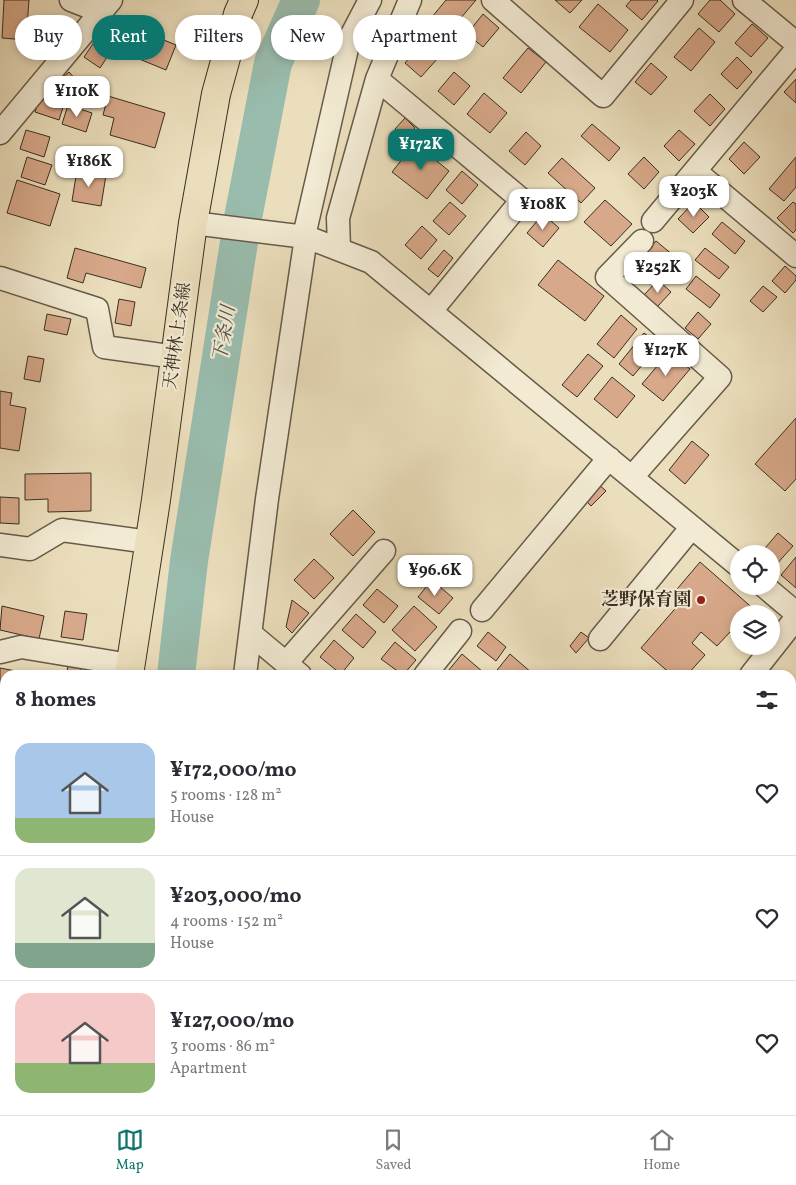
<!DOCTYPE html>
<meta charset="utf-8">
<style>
:root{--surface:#fff;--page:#f2f2f3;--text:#2b2b33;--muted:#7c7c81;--line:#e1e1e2;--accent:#0f766e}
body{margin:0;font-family:Vollkorn,"Noto Serif JP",serif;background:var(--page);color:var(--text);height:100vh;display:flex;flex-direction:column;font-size:19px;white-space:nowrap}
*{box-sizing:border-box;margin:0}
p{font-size:16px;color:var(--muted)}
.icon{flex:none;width:28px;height:28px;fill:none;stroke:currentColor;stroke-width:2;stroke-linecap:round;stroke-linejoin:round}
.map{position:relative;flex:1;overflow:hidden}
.panel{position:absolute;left:0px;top:670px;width:796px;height:445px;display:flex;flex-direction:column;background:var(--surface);border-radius:15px 15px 0 0;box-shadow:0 2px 8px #0003}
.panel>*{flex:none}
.banner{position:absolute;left:15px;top:15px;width:500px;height:45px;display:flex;gap:10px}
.controls{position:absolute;left:730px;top:545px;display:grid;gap:10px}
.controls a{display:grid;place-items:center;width:50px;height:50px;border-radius:50%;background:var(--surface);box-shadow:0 2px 8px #0003;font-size:25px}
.price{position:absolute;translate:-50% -42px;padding:0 11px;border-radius:10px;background:#fff;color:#222;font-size:16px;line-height:32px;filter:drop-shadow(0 1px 2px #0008)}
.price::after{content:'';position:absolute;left:50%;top:30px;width:15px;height:11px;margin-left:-8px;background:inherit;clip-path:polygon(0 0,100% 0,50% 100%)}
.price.on{background:var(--accent);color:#fff}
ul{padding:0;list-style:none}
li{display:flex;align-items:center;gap:15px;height:125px;padding:0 15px}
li+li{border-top:1px solid var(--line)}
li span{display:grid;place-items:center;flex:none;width:140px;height:100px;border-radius:15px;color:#555}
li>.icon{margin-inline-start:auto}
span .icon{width:60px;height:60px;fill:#fffc;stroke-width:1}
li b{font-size:21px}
h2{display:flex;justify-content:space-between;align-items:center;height:60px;padding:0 15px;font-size:21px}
.tag{padding:0 18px;border-radius:22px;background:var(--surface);box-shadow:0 2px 8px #0003;font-size:18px;line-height:45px}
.tag.on{background:var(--accent);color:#fff}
.tabs{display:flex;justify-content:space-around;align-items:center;height:70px;border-top:1px solid var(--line);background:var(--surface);font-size:14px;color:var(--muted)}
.tabs a{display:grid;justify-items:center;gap:2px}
.tabs .on{color:var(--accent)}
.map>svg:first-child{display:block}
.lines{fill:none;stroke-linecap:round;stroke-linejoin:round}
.river{stroke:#99bcad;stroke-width:38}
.building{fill:#d7a889;stroke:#3a2f22}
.minor-casing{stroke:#665b48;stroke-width:25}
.major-casing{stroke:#3a2f22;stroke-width:30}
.highway-casing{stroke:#3a2f22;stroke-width:30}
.minor{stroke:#f2ead3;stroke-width:22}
.major{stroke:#ebdebc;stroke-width:28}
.highway{stroke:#ebdebc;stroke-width:28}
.poi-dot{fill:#8f2418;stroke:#f2ead3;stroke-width:2}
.labels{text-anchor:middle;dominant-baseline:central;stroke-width:4.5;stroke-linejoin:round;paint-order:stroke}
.street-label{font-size:18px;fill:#3a2f22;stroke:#f2ead3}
.poi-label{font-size:18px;font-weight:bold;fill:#3a2f22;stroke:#f2ead3;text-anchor:end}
.water-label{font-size:19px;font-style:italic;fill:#525245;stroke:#f2ead3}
</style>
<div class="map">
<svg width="796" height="1115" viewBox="0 0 796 1115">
<rect width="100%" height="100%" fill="#ebdebc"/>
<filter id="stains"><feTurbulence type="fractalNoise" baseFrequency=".004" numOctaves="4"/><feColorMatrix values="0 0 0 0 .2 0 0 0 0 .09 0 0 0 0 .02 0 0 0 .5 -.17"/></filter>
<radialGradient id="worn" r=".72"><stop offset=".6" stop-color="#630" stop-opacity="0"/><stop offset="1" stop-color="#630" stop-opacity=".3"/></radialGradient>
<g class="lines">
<!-- river -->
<path class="river" d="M176,675L189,561L242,223L273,63L301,0
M47,1115L51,1110"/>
</g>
<!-- building -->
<path class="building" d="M4,0H29L26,40L2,38Z
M446,0H476L449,32L432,17Z
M555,0H582L570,13Z
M631,0H657L658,1L642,20L626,6Z
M710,0H720L735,14L719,32L698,14Z
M598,4L628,30L610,52L579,27Z
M483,14L499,28L483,47L467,34Z
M109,20L125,30L100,68L84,57Z
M752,24L768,38L751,57L735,43Z
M699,28L715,42L691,71L674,57Z
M137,29L176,45L166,70L127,54Z
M421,44L438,58L421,77L405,63Z
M528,48L546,62L521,93L503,78Z
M737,57L752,72L737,89L721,74Z
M651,63L667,77L651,95L635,82Z
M69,72L79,83L66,94L56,83Z
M454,72L470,86L454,105L438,91Z
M796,79V103L784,92Z
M41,93L65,101L59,120L35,112Z
M484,93L507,113L490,133L467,114Z
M710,94L725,109L710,126L694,111Z
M108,96L165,113L155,148L110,135L114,118L103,115Z
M68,105L92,113L86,132L62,124Z
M405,118L415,128L405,138L395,129Z
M592,124L620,148L609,161L581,136Z
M26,130L50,137L44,157L20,149Z
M679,130L695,144L679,161L664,146Z
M526,132L541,146L525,165L509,151Z
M744,142L760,157L744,174L729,159Z
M415,143L449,171L427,199L392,172Z
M27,157L52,165L45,185L21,177Z
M644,157L659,172L644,189L628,174Z
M796,157V187L784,201L769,189Z
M562,158L595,188L581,203L548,173Z
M77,170L106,175L101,206L72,201Z
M462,171L478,185L462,204L446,190Z
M17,180L60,194L50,226L7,213Z
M605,200L632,224L611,246L584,222Z
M450,202L466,216L449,235L433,221Z
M694,202L709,217L693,233L678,219Z
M793,202L796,204V230L793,233L777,218Z
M543,214L559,228L543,247L527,233Z
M722,222L745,241L735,254L712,234Z
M422,226L437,240L421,259L405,245Z
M656,241L679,260L669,273L645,254Z
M75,248L146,268L141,288L86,273L83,283L67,278Z
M705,248L729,267L719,279L695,260Z
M444,250L453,258L438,277L428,269Z
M558,260L604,296L585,321L538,285Z
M785,266L796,276V280L785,293L772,281Z
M696,276L720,295L710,308L686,289Z
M658,280L671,292L657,307L644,295Z
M763,286L777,297L763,312L750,301Z
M119,299L135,302L131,326L115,323Z
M698,312L711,324L698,339L685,328Z
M47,314L71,319L67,335L44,330Z
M621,315L637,329L614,358L597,344Z
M644,333L659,345L633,376L619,364Z
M669,352L690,369L663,401L642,384Z
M588,354L603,366L577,397L562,385Z
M28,356L44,359L40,382L24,379Z
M612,377L635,396L617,418L594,399Z
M0,391L12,393L10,405L26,408L19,451L0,448Z
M796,418V479L785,491L755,464Z
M692,441L709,455L685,484L669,470Z
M91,473V511L48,512V499L25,500V474Z
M595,481L606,491L591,506L581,495Z
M0,497L19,498V524L0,523Z
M353,510L375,532L353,556L330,534Z
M778,533L793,546L774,567L771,565V554H760Z
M796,557V588L781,575Z
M314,559L334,578L314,599L294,580Z
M700,562L756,611L753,614H739V640L730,632L717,646L701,632L692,643L705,655L687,675H672L641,648L680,603L672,595Z
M432,580L453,598L439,614L418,597Z
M377,589L398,606L384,623L363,605Z
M292,600L309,613L292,633L286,627Z
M2,606L44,616L39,639L0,630Z
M414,606L437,627L415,651L392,630Z
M65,611L87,614L83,640L61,637Z
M356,614L376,632L363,648L342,630Z
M488,632L506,647L496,661L477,646Z
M581,632L589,638L576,653L570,646Z
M334,640L354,658L341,674L320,657Z
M395,642L416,660L403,675L381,659Z
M462,654L483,672L480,675H453L448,671Z
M510,654L532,673L530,675H493Z
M68,666L81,668L80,675H66Z
M0,668L26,673L25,675H5V690L0,689Z
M0,861H5V901L0,900Z
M319,1110H330L333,1115H312Z
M413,1110H461L467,1115H419Z
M486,1110H514L516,1111L513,1115H482Z
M691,1110H722L728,1115H695Z"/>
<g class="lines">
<defs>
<path id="minor" d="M71,0L102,12
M493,0L603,96L682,0
M744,0L796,43
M377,79L522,200L431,311
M0,133L111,0
M695,171L796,256
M653,221L796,50
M193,223L306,237
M304,236L371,262L739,566
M304,236L349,40L370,0
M339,249L338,218L377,79L410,0
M0,278L97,309L104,347L176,357
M632,477L720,377L607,277L642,241
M0,545L30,549L62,530L149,542
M764,586L796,613
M482,610L609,458
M251,634L300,675
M600,639L692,527
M0,652L21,647L130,665
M286,663L384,551
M245,675L267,499L306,237
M425,675L460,631
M751,675L796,618
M0,1090L5,1081
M791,1090L796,1094
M382,1115L386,1110
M767,1115L771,1110"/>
<path id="major" d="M129,675L156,500L193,223L216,94L238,14L244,0"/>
<path id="highway" d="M0,1016L5,1020
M122,1110L129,1115"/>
</defs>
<!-- minor casing -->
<use href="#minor" class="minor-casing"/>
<!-- major casing -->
<use href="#major" class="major-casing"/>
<!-- highway casing -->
<use href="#highway" class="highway-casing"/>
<!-- minor -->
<use href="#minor" class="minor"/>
<!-- major -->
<use href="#major" class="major"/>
<!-- highway -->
<use href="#highway" class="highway"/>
</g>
<!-- markers -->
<circle class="poi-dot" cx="701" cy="600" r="5"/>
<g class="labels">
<!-- street labels -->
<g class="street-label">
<text transform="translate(178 336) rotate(-82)">天神林上条線</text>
</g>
<!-- poi labels -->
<g class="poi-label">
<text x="691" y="600">芝野保育園</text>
</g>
<!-- water labels -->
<g class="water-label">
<text transform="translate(225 334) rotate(-81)">下条川</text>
</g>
</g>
<rect width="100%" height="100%" filter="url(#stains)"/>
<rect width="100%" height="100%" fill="url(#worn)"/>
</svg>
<div class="controls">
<a><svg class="icon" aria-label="locate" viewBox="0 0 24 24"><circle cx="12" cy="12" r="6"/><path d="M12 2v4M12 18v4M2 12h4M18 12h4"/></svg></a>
<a><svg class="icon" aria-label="layers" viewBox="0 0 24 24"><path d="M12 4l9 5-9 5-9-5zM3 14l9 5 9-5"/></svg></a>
</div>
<b class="price" style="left:77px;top:118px">¥110K</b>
<b class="price on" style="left:421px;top:171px">¥172K</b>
<b class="price" style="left:89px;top:188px">¥186K</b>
<b class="price" style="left:694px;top:218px">¥203K</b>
<b class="price" style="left:543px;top:231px">¥108K</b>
<b class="price" style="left:658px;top:294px">¥252K</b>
<b class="price" style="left:666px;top:377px">¥127K</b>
<b class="price" style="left:435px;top:597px">¥96.6K</b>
<div class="banner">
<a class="tag">Buy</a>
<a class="tag on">Rent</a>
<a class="tag">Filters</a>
<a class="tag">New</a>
<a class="tag">Apartment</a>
</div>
<section class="panel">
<h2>8 homes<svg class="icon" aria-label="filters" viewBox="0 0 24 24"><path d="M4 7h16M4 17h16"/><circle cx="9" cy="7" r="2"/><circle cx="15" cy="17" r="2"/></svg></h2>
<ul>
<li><span style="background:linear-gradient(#a9c7e8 75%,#8fb573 0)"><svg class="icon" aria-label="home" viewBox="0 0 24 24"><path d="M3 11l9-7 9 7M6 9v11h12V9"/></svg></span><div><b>¥172,000/mo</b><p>5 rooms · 128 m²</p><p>House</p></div><svg class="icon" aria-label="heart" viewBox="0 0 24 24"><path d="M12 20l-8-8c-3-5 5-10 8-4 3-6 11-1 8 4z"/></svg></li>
<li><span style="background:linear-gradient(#dfe7d0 75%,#7fa58c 0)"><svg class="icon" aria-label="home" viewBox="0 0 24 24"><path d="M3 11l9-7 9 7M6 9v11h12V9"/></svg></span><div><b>¥203,000/mo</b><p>4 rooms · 152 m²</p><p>House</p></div><svg class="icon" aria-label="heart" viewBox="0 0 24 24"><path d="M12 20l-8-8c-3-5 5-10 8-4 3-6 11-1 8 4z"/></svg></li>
<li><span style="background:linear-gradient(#f6c9c9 70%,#8fb573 0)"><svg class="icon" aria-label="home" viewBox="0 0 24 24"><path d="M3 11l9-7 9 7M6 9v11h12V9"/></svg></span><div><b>¥127,000/mo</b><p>3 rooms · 86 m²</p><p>Apartment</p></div><svg class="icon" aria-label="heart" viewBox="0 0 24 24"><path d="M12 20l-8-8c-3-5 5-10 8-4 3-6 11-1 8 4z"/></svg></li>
</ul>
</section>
</div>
<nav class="tabs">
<a class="on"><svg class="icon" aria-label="map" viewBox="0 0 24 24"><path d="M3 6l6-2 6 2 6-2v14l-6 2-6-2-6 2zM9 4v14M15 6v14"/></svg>Map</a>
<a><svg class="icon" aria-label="saved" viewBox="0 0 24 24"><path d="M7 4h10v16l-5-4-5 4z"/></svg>Saved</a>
<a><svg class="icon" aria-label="home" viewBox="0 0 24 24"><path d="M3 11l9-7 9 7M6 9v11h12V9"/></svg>Home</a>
</nav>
